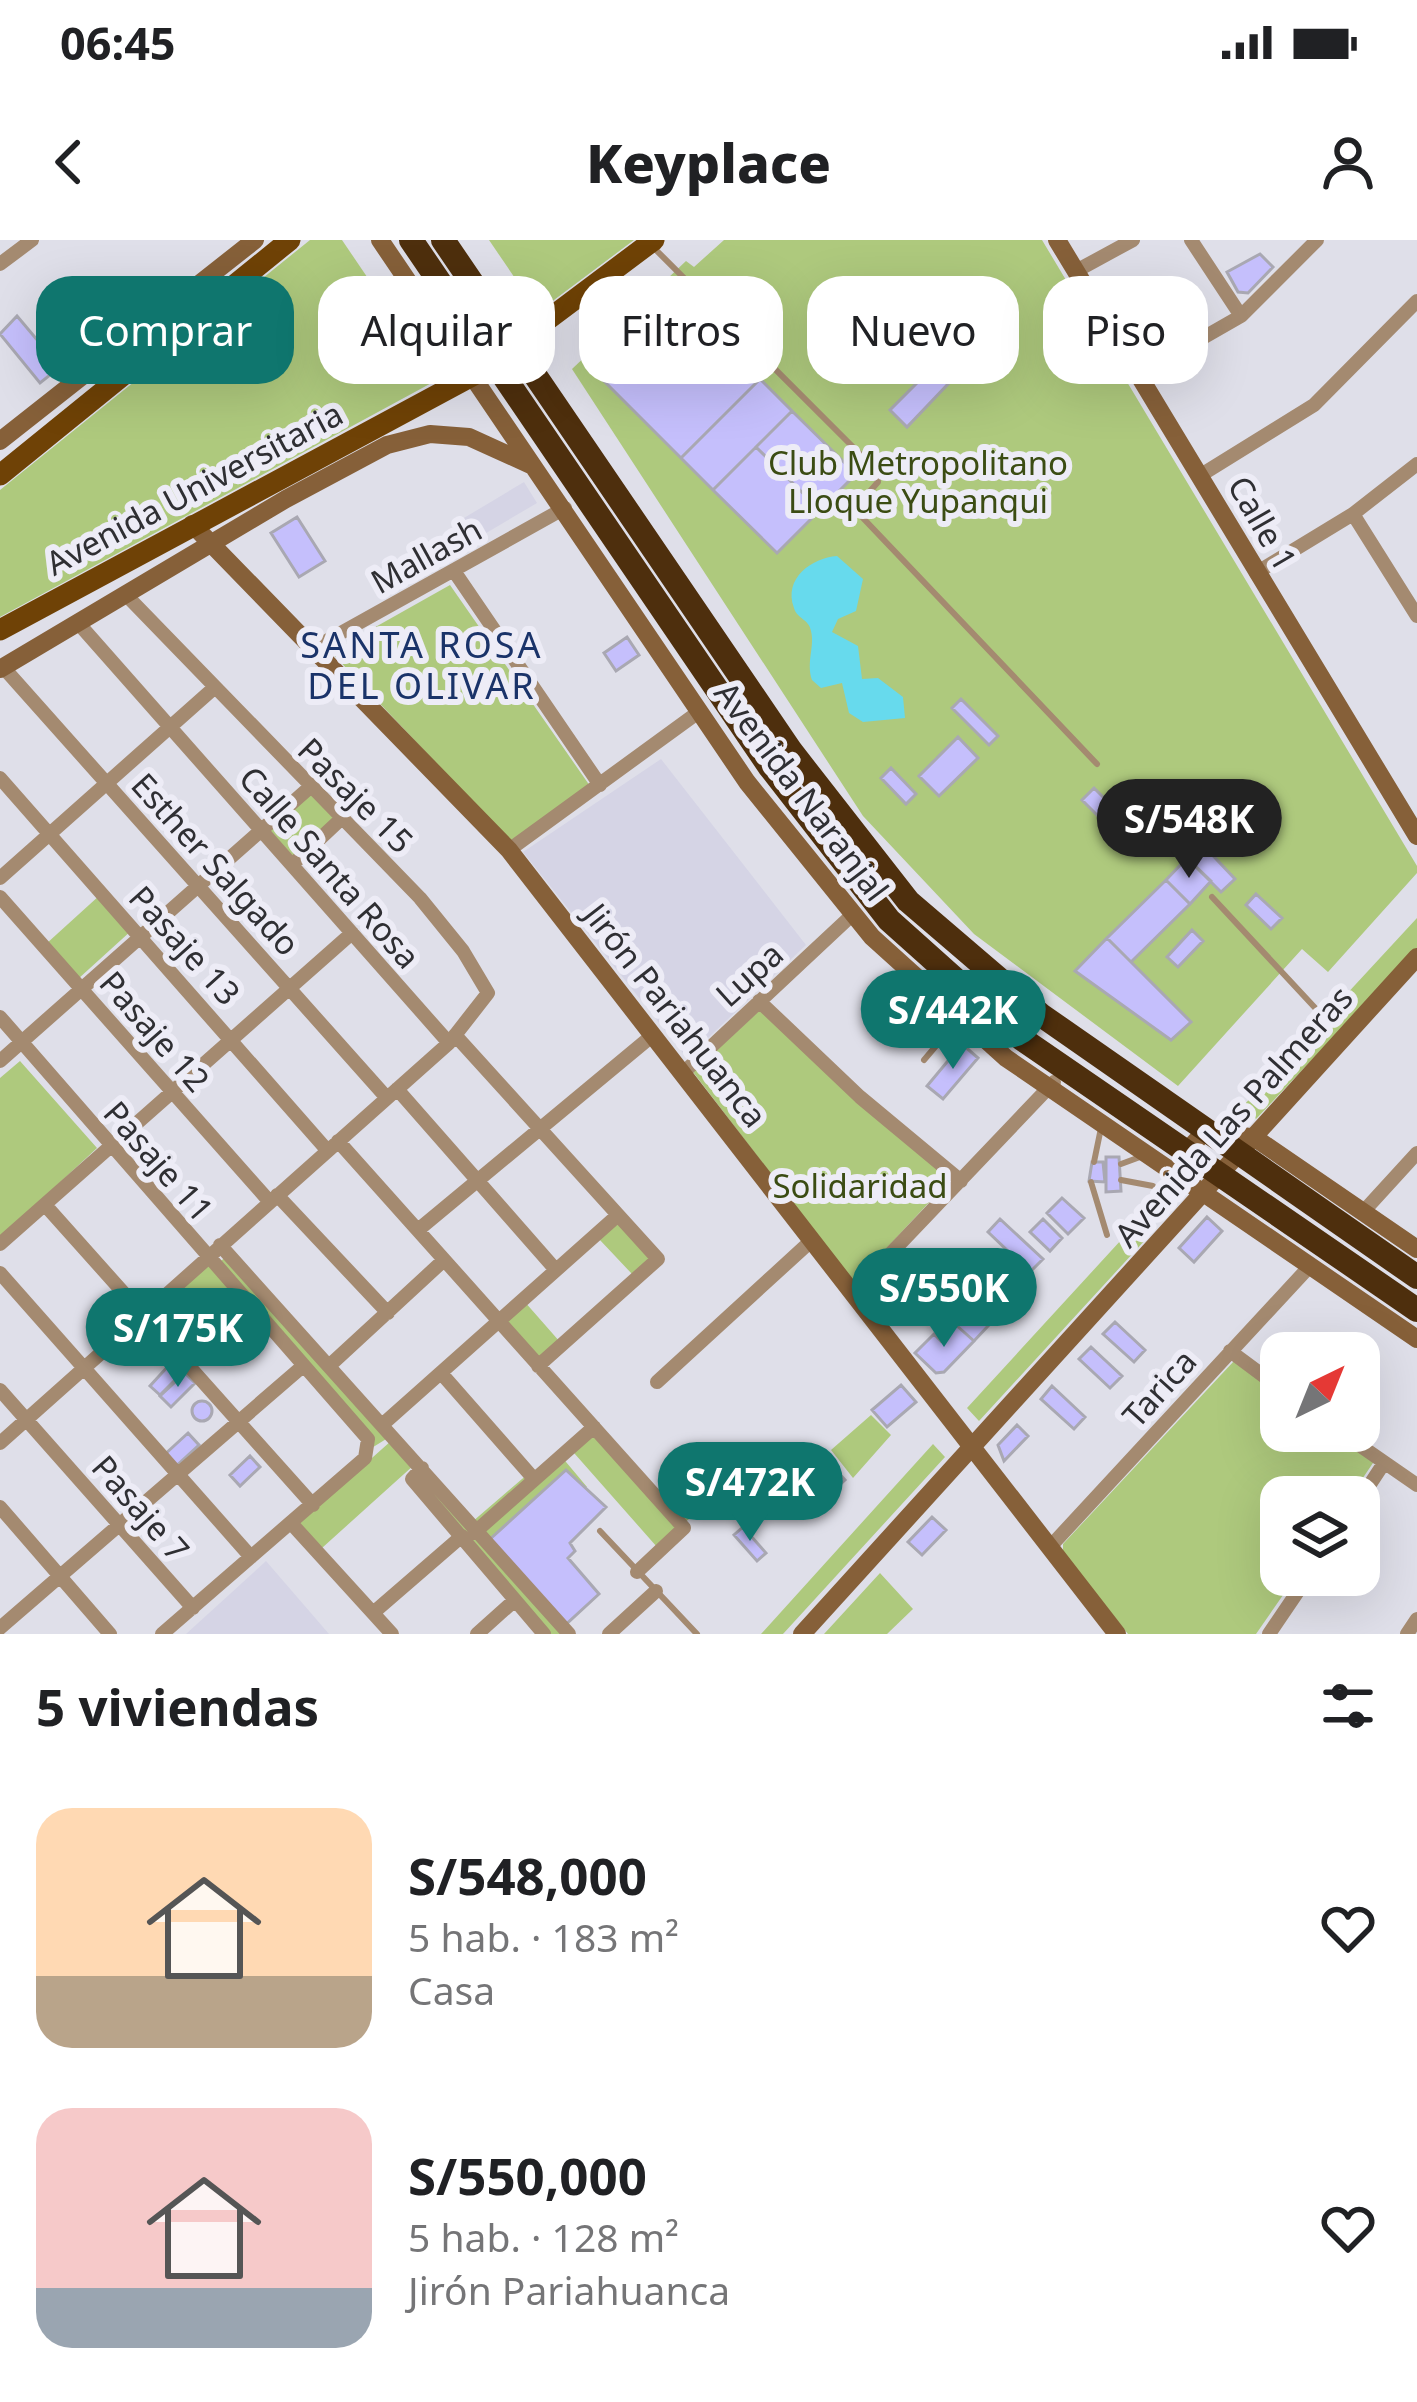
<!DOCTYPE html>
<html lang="es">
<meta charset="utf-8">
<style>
:root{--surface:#fff;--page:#f6f6f6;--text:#202124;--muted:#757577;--accent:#0f766e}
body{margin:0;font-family:"Noto Sans",sans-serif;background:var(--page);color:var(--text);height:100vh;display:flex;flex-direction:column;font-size:45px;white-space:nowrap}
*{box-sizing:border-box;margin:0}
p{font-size:39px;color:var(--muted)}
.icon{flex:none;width:66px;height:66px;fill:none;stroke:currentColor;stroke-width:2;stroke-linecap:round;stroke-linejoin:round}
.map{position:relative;height:1394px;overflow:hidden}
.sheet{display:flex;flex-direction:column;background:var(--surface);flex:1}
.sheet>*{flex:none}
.banner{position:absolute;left:36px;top:36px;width:1347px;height:108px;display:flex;gap:24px}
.needle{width:78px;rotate:43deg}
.controls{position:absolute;left:1260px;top:1092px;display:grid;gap:24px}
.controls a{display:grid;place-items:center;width:120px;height:120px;border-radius:24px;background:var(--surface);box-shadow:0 12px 48px #0002;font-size:60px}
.price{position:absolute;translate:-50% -102px;padding:0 27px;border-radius:42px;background:var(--accent);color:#fff;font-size:39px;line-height:78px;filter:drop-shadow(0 3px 6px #0008)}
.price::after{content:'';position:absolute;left:50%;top:72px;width:36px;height:27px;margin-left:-18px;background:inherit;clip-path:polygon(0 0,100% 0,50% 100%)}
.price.current{background:#222;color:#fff}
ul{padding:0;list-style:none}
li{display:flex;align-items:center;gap:36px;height:300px;padding:0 36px}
li span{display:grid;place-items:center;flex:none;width:336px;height:240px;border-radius:36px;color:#555}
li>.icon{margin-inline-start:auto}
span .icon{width:144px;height:144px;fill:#fffc;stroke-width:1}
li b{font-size:51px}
h2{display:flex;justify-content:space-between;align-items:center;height:144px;padding:0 36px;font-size:51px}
.tag{padding:0 42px;border-radius:36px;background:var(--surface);box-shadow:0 12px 48px #0002;font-size:42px;line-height:108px}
.tag.current{background:var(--accent);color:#fff}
.status{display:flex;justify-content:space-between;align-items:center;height:84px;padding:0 60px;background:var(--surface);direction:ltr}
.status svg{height:33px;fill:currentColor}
header{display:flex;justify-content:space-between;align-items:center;height:156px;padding:0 36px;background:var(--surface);font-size:54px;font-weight:800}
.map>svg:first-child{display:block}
.built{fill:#d5d4e5}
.green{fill:#aec97d}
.water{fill:#67daed}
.building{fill:#c5bffc;stroke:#a9a8b2;stroke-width:3}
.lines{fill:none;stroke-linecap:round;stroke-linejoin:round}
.lane{stroke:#a48a70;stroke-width:6}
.street{stroke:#a48a70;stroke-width:14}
.secondary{stroke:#866039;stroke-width:18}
.primary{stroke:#6f4206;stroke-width:21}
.highway{stroke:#4e2f0d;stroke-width:24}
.labels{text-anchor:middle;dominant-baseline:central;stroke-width:12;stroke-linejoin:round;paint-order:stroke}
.park-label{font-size:33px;fill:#3b4c13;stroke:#edecf6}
.street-label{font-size:33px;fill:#2f2f33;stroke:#edecf6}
.neighbourhood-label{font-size:36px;letter-spacing:3px;fill:#1a3369;stroke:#edecf6}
</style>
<div class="status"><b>06:45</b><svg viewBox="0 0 49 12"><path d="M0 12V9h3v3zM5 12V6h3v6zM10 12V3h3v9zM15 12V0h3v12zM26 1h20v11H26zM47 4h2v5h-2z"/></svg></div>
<header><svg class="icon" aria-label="back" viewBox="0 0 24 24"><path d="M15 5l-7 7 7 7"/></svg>Keyplace<svg class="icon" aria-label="person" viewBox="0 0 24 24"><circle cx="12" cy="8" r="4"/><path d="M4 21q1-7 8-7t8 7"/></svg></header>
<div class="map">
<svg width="1417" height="1394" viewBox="0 0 1417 1394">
<rect width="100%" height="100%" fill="#dfdfe9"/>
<!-- built -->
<path class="built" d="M524,242L537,263L476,299L464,278Z
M661,519L806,705L687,818L523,612Z
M266,1321L329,1394H186Z"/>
<!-- green -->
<path class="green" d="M310,0H342L437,140L0,377V250Z
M489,0H634L538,72Z
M724,0H1042L1417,626V633L1328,732L1302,709L1178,846L974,694L863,576L572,129L686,21L694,27Z
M450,345L590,546L511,602L331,412Z
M310,553L342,583L299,626L269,592Z
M100,655L132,690L78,739L46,704Z
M1417,678V708L1256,879L1244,865Z
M761,769L950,940L854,1043L693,832Z
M20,821L97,908L0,998V838Z
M618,982L650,1018L632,1034L599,999Z
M1133,987L1146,999L979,1181L967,1168Z
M229,1014L391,1196L370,1209L215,1026Z
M208,1025L241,1062L186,1113L152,1077Z
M524,1061L560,1102L539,1120L504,1079Z
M1234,1121L1281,1154V1191H1333L1375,1220L1350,1257H1281V1335H1297L1256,1394H1128L1063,1312V1304Z
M871,1175L891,1195L853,1238L831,1210Z
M588,1187L665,1273L725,1221L738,1236L657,1307L567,1205Z
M391,1201L414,1225L322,1308L299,1283Z
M933,1204L945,1217L783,1394H761Z
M561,1216L587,1247L488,1301L569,1394H545L412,1239L422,1228L472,1282L529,1233L534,1239Z
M880,1333L913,1369L887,1394H824Z"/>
<!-- water -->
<path class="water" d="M837,316L863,339L856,371L838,379L832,392L858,406L862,439L878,438L903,457L905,478L863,482L849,473L842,443L821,448L812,440C806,422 815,407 811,391C809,379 797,379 794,368C783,338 812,318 837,316Z"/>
<!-- building -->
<path class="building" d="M1260,14L1273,27L1248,53L1238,52L1227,32Z
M673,51L760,139L681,218L594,131Z
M112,57L134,84L116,98L95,71Z
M995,65L1010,79L907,187L890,170Z
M17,76L60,127L40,143L0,94Z
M62,97L76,114L60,127L45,110Z
M760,139L792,171L713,250L681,218Z
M792,171L856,234L820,270L756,207Z
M756,207L820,270L777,313L713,250Z
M297,277L325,321L299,337L271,293Z
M627,397L639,415L616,431L604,413Z
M961,459L998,496L989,505L952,468Z
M958,497L978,518L939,556L919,536Z
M891,528L916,554L906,564L881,538Z
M1094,548L1111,565L1099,577L1082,560Z
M1201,603L1235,639L1221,652L1187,618Z
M1187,618L1211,641L1190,664L1166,640Z
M1166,640L1190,664L1131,722L1107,698Z
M1256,654L1282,678L1271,689L1246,665Z
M1192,690L1203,701L1178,727L1167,717Z
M1107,698L1191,782L1171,800L1075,731Z
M913,760L930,777L914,794L896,778Z
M962,804L978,818L943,859L927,846Z
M1106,917H1119L1121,951L1106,952Z
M1092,922H1103L1105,942L1089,941Z
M1062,958L1084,978L1068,994L1047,973Z
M1207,977L1222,991L1194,1022L1179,1008Z
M1000,979L1043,1019L1030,1032L988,992Z
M1043,979L1062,998L1050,1011L1030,992Z
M971,1069L988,1086L974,1101L956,1085Z
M1115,1082L1145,1110L1134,1122L1103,1094Z
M147,1085L164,1104L150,1117L133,1098Z
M956,1085L974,1101L944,1132L936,1133L915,1113L934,1094L941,1101Z
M1091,1107L1122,1136L1110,1148L1079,1119Z
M170,1124L184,1131L160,1155L150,1146Z
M185,1133L195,1143L171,1167L160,1156Z
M901,1145L916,1162L887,1187L872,1170Z
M1052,1146L1085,1177L1074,1189L1041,1159Z
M192 1171a10 10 0 1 1 20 0a10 10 0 1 1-20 0Z
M1017,1185L1028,1196L1004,1221L998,1205Z
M188,1193L199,1205L174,1228L163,1216Z
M250,1216L260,1227L240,1246L230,1235Z
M834,1228L845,1240L820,1263L809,1250Z
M566,1230L606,1267L570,1303L575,1311L568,1318L599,1354L563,1387L488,1301Z
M932,1277L946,1290L922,1315L908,1302Z
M743,1287L766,1313L757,1321L734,1295Z"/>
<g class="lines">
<!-- lane -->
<path class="lane" d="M651,5L877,231L878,242L858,265L862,277L1097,524
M1212,657L1318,771
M924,820L958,780
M1094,922L1101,888
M1121,924L1140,917
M1121,940L1153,946
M1091,942L1107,995
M600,1291L697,1394"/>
<!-- street -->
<path class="street" d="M1191,0L1241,76
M0,24L32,0
M1076,31L1133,0
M1138,135L1241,76L1317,0
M1201,235L1314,165L1417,61
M1353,274L1417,376
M454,331L600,545
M1256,333L1353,274L1417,224
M79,384L449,803
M312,409L565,268
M3,427L387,858
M0,538L327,910
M509,610L700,471
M292,625L341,579
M0,638L214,448
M0,657L269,961
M759,761L860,857L961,941
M0,777L368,1199L365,1218L162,1394
M455,795L658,1019L538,1126
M0,821L309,548
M684,832L851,676
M397,849L556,1030
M338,901L684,1288L637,1332
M277,955L388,1073
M46,966L313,1265
M1363,972L1417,913
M418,990L653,795
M0,1004L352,693
M220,1005L569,1394
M0,1033L251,1317
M852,1054L1054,842
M1230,1111L1281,1149
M329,1126L444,1020
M441,1133L534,1239
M657,1142L811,1001
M0,1150L193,1368
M382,1185L618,975
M1339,1191L1417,1245
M0,1203L449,803L488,753L463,711L420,658L127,356
M422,1228L412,1239L544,1394
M1359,1261L1384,1223
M0,1267L110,1394
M291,1283L392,1394
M474,1293L594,1187
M1049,1308L1310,1026
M373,1373L462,1296
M0,1388L303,1126
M477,1394L515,1360
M609,1394L656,1351
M1269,1394L1309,1335
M1407,1394L1417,1379"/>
<!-- secondary -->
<path class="secondary" d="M380,0L747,542L872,697L1006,818L1417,1099
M1057,0L1417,596
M0,201L255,0
M192,284L509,610L1117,1394
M0,429L286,259L387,205L430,194L469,197L533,226
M1187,911L1206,890L1255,898L1417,1009
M802,1394L1417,717"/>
<!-- primary -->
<path class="primary" d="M0,235L290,0
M0,390L474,135L654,0"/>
<!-- highway -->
<path class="highway" d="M411,0L769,526L889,680L1022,799L1417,1070
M443,0L791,511L908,661L1041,775L1417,1037"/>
</g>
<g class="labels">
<!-- park labels -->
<g class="park-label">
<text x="918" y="222">Club Metropolitano<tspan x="918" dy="38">Lloque Yupanqui</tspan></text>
<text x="860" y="945">Solidaridad</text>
</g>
<!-- street labels -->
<g class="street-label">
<text transform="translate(194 248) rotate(-28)">Avenida Universitaria</text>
<text transform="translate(1263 283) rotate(60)">Calle 1</text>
<text transform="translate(426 315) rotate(-29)">Mallash</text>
<text transform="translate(802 551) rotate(53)">Avenida Naranjal</text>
<text transform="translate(356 555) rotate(45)">Pasaje 15</text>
<text transform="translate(216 624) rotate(48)">Esther Salgado</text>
<text transform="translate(330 627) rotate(49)">Calle Santa Rosa</text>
<text transform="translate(185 705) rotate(48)">Pasaje 13</text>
<text transform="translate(749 734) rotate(-42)">Lupa</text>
<text transform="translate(676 775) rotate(52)">Jirón Pariahuanca</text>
<text transform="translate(155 791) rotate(49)">Pasaje 12</text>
<text transform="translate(1233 876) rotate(-48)">Avenida Las Palmeras</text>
<text transform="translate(159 921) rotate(49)">Pasaje 11</text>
<text transform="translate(1159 1148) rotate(-48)">Tarica</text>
<text transform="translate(141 1268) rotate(49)">Pasaje 7</text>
</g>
<!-- neighbourhood labels -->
<g class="neighbourhood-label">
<text x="422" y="404">SANTA ROSA<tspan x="422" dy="41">DEL OLIVAR</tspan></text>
</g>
</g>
</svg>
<div class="controls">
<a><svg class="needle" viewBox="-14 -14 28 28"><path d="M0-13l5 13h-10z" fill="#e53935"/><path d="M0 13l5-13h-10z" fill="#757577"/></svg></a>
<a><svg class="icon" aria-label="layers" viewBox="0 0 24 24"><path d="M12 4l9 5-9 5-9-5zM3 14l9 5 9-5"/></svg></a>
</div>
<b class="price current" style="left:1189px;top:641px">S/548K</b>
<b class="price" style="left:953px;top:832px">S/442K</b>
<b class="price" style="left:944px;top:1110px">S/550K</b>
<b class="price" style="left:178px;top:1150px">S/175K</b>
<b class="price" style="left:750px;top:1304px">S/472K</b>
<div class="banner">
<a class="tag current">Comprar</a>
<a class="tag">Alquilar</a>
<a class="tag">Filtros</a>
<a class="tag">Nuevo</a>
<a class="tag">Piso</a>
</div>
</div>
<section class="sheet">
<h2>5 viviendas<svg class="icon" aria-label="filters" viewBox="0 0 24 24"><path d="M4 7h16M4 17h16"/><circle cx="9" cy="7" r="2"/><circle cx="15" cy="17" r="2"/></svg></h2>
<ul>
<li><span style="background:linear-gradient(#ffd9b3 70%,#b9a48a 0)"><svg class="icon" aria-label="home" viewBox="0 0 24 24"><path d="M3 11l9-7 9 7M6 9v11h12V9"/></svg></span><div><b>S/548,000</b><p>5 hab. · 183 m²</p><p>Casa</p></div><svg class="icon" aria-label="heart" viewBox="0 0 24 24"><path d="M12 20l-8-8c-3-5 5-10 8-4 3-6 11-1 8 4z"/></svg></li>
<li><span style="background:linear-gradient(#f6c9c9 75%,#9aa5b1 0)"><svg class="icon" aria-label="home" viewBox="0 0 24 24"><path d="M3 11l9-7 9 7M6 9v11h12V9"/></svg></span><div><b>S/550,000</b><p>5 hab. · 128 m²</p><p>Jirón Pariahuanca</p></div><svg class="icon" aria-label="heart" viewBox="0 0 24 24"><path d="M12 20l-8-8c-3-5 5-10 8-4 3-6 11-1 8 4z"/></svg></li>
</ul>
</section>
